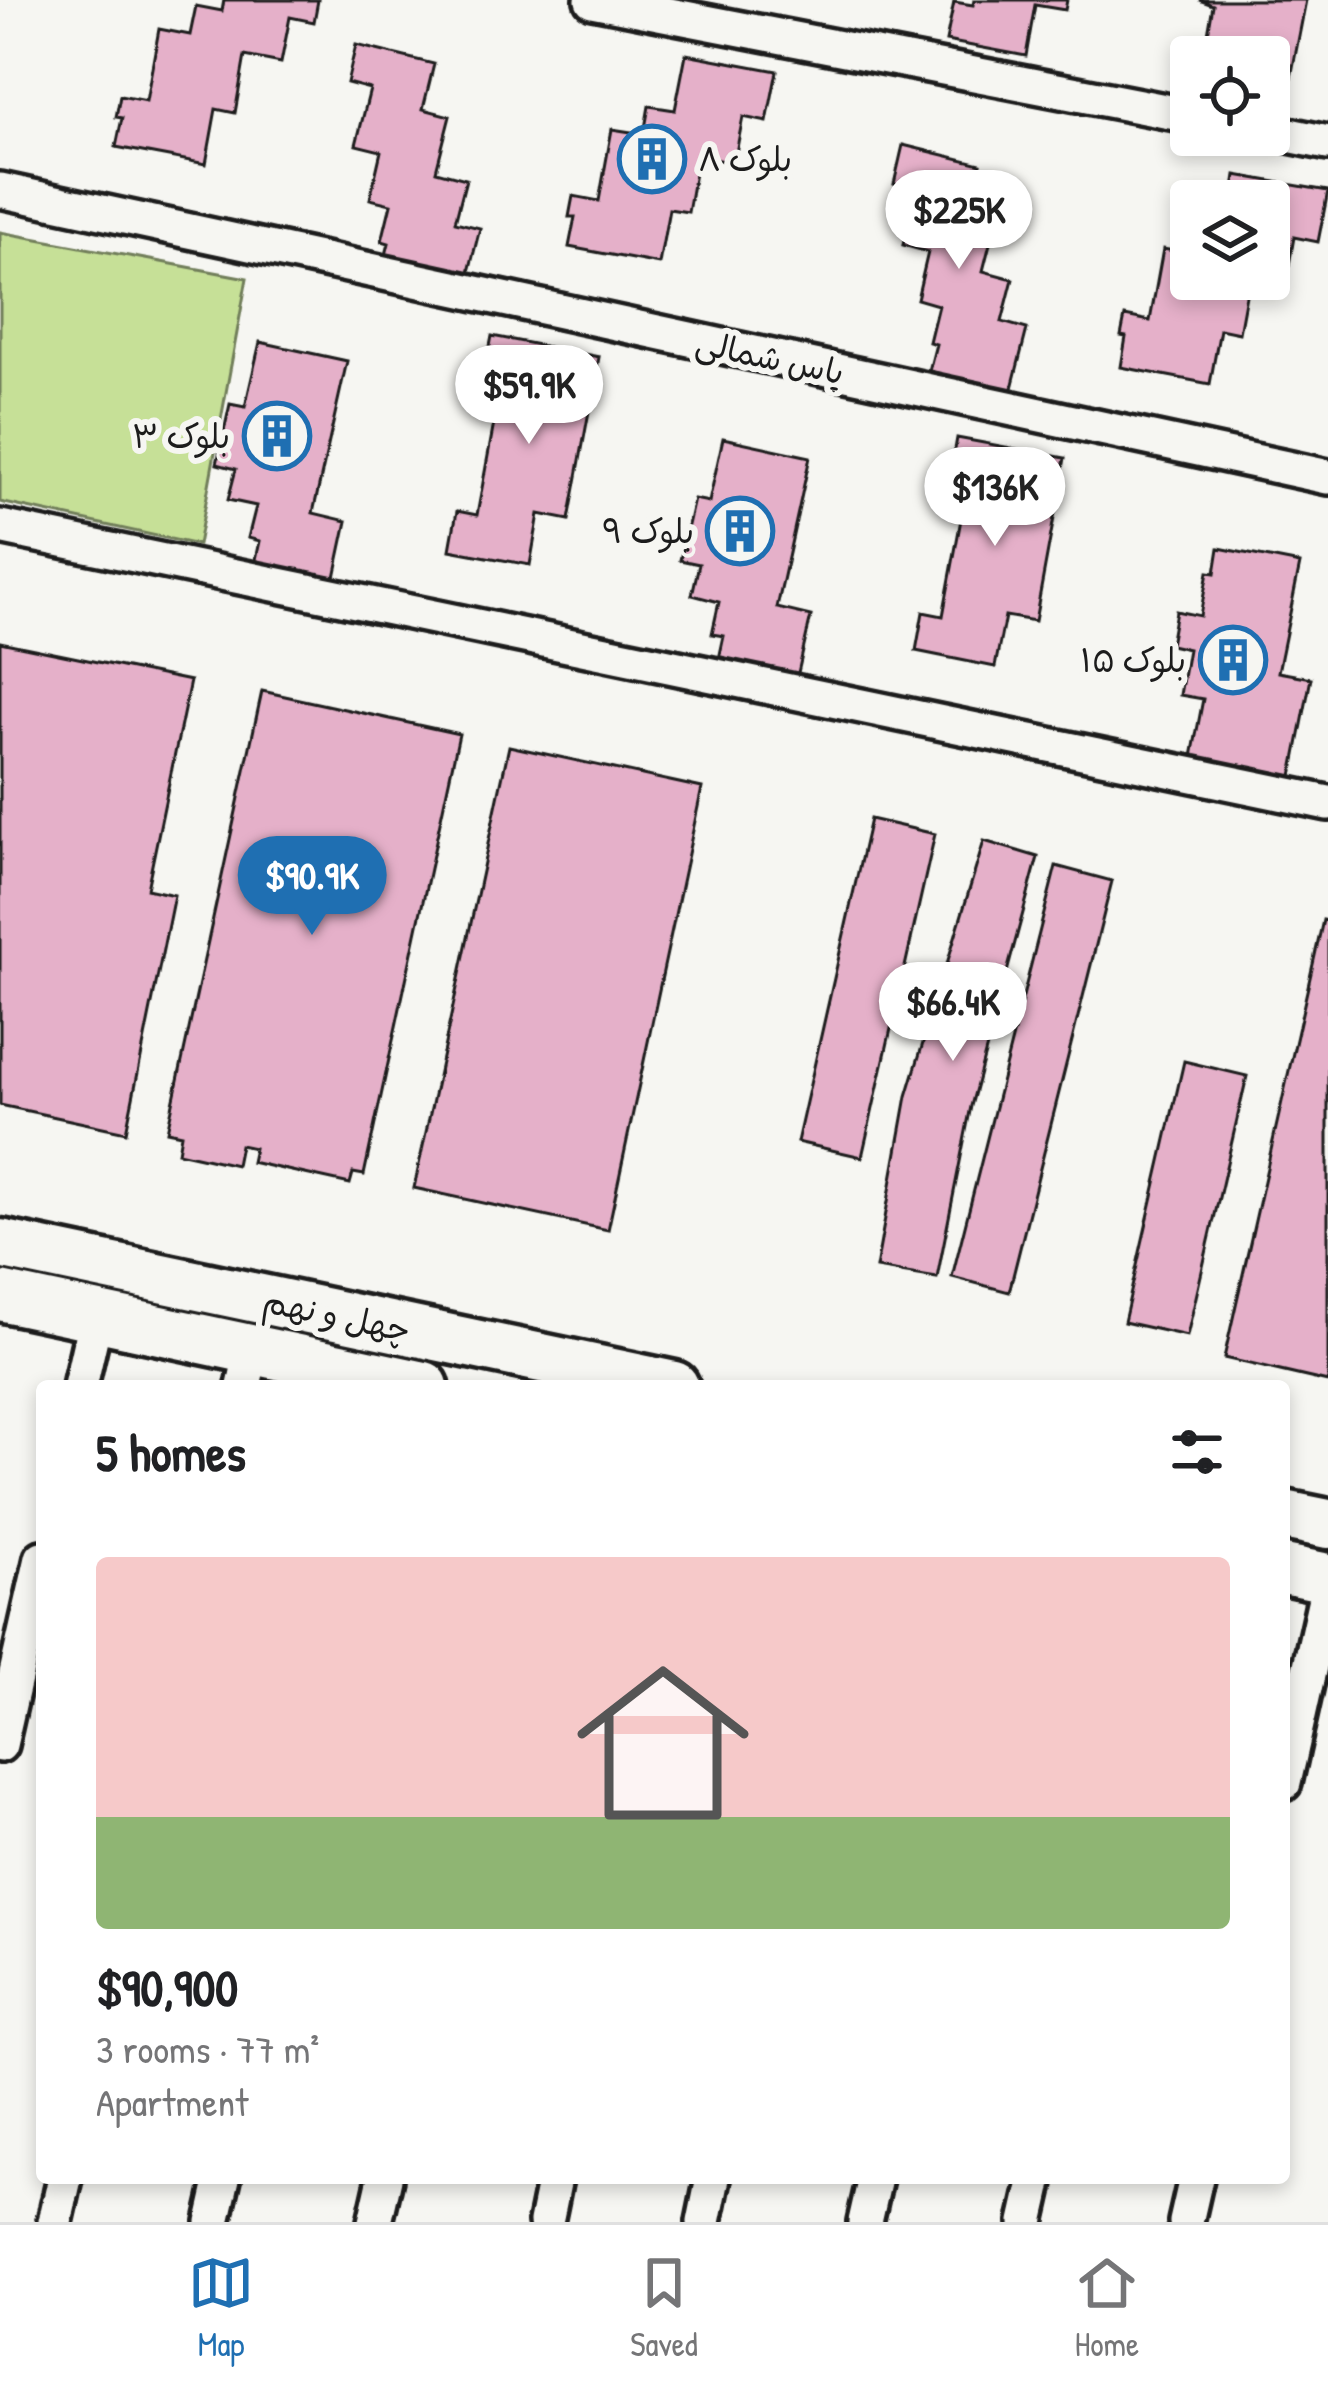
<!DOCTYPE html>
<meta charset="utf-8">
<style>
:root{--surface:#fff;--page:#f2f2f2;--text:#202124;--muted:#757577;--line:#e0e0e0;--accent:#1f6fb2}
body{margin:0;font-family:"Patrick Hand","Playpen Sans Arabic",sans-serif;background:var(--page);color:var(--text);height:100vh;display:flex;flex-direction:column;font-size:45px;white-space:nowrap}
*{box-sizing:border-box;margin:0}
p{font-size:39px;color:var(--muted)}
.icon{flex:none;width:66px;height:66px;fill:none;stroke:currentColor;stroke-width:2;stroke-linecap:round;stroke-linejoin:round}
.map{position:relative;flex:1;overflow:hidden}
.details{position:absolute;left:36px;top:1380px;width:1254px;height:804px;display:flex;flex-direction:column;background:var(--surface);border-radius:12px;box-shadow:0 6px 18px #0003}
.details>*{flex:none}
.fabs{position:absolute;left:1170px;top:36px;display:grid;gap:24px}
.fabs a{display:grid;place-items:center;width:120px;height:120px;border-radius:12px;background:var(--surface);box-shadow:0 6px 18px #0003;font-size:60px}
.price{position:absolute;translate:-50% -102px;padding:0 27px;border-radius:42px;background:#fff;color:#222;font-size:39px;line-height:78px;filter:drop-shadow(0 3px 6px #0008)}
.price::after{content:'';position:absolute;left:50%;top:72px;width:36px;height:27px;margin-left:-18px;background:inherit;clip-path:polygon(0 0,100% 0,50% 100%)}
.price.active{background:var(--accent);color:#fff}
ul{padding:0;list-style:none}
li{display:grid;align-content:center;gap:24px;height:636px;padding:0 60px}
li span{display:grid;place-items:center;height:372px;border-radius:12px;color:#555}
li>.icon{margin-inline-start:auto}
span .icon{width:216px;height:216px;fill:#fffc;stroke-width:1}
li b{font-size:51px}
h2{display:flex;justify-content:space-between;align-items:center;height:144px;padding:0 60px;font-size:51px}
.menu{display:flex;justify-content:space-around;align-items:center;height:168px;border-top:3px solid var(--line);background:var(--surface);font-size:33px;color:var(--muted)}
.menu a{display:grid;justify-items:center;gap:6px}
.menu .active{color:var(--accent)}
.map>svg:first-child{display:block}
.green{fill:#c6e097;stroke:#717e5a;stroke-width:3}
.building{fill:#e5b0c9;stroke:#1c1c1c;stroke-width:3}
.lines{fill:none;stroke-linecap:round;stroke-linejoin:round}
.street-casing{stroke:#1c1c1c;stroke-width:42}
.secondary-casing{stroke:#1c1c1c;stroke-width:57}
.street{stroke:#f6f6f2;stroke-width:33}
.secondary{stroke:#f6f6f2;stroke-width:48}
.labels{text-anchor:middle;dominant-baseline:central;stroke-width:12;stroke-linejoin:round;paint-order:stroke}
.poi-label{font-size:33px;fill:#1c1c1c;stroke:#f6f6f2;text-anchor:end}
.street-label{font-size:33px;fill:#1c1c1c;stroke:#f6f6f2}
</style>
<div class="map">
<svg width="1328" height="2222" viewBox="0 0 1328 2222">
<rect width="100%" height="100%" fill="#f6f6f2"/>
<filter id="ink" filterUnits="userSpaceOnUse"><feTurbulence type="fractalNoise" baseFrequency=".00833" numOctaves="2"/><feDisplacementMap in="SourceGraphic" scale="24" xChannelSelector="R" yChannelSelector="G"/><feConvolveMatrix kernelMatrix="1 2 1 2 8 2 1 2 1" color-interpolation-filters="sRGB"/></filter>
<g filter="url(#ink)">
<!-- green -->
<path class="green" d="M0,232L247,278L198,545L0,502Z"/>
<!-- building -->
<path class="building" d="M224,0H318L314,22L290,17L281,63L245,56L235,113L216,109L206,164L116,147L122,118L116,117L120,96L146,101L159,29L190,35L196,6L222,11Z
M974,0H1067L1065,10L1035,5L1026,56L946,41L954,2L973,5Z
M1199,0H1306L1289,88L1269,84V57H1204L1213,5Z
M356,45L434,64L423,109L450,116L436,171L466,179L455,222L480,228L464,292L382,271L389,243L382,241L391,204L370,199L381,151L356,145L370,89L347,83Z
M686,54L777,71L767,122L743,117L734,163L698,156L688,212L669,209L659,264L569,247L575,217H569L573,196L599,201L612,129L644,134L649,106L675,110Z
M903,145L981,164L970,210L997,216L983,271L1013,279L1002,322L1027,329L1011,392L929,371L936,344L929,342L938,305L917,299L928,252L903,245L917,189L894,184Z
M1236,175L1328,191L1318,242L1294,237L1286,282L1267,279L1269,201H1232Z
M1163,249L1191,254V279H1249L1239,333L1220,329L1210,384L1121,367L1126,337L1121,336L1125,316L1150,321Z
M492,336L599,357L569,520L539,514L530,565L450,550L457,511L477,515L500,391L482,387Z
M260,342L347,361L313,513L347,521L334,582L255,564L260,541L248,538L256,506L228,500L236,469L217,464L230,404L245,407Z
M723,438L810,457L777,608L811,616L797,677L719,659L724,636L712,634L719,602L692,595L699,564L680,560L694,499L709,502Z
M957,438L1065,458L1035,621L1005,616L995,667L916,651L923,612L943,616L966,492L948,489Z
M1219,548L1300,564L1278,672L1311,678L1291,781L1191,762L1203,699L1180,695L1188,649L1170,645L1176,611L1200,616L1208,572L1215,573Z
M0,642L190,681L147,889L174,895L126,1132L0,1105Z
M262,691L459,734L364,1175L353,1173L350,1184L251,1162L254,1148L240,1145L236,1165L178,1152L181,1134L167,1131Z
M509,746L702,788L608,1230L414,1188Z
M870,819L935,834L862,1157L797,1142Z
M984,841L1038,857L971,1106L937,1278L876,1268L907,1096Z
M1056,866L1112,881L1009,1292L952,1277Z
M1323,920L1328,921V1382L1224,1358Z
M1184,1061L1247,1076L1187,1336L1124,1322Z"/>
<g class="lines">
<defs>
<path id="street" d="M592,0L1191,116
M1269,131L1328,143
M0,190L1328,477
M0,527L1328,803
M80,1386L96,1316
M244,1386L252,1349
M0,1745L42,1558
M1284,1783L1328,1585
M55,2222L65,2178
M213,2222L223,2178
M375,2222L385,2178
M546,2222L555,2178
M704,2222L713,2178
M865,2222L875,2178
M1027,2222L1037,2178
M1186,2222L1196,2178"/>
<path id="secondary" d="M0,1244L674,1386
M0,1296L424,1386
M1284,1515L1328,1524
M1284,1569L1328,1578"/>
</defs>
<!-- street casing -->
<use href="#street" class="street-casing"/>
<!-- secondary casing -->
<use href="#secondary" class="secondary-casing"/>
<!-- street -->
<use href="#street" class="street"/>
<!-- secondary -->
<use href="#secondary" class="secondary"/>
</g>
</g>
<!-- icons -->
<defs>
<symbol id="building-ring" viewBox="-11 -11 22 22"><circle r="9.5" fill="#f6f6f2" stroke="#1f6fb2" stroke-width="1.5"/><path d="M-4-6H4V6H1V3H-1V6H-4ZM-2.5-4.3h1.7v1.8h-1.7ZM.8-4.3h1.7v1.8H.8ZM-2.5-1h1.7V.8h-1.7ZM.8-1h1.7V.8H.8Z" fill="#1f6fb2"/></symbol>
</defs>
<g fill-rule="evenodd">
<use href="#building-ring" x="614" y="121" width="76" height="76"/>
<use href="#building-ring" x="239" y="398" width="76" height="76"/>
<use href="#building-ring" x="702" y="493" width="76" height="76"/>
<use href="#building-ring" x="1195" y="622" width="76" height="76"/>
</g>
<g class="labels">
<!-- poi labels -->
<g class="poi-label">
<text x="698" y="159" text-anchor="start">بلوک ۸</text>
<text x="230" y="436">بلوک ۳</text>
<text x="694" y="531">بلوک ۹</text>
<text x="1186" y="660">بلوک ۱۵</text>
</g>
<!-- street labels -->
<g class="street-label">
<text transform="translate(770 357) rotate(12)">یاس شمالی</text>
<text transform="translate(337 1315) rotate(12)">چهل و نهم</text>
</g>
</g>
</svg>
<div class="fabs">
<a><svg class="icon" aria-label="locate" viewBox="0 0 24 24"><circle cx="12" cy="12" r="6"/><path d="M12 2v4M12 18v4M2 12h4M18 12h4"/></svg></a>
<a><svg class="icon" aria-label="layers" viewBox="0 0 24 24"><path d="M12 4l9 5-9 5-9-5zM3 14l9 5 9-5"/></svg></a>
</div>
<b class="price" style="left:959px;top:272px">$225K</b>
<b class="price" style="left:529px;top:447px">$59.9K</b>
<b class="price" style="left:995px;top:549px">$136K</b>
<b class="price active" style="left:312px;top:938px">$90.9K</b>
<b class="price" style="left:953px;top:1064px">$66.4K</b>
<section class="details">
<h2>5 homes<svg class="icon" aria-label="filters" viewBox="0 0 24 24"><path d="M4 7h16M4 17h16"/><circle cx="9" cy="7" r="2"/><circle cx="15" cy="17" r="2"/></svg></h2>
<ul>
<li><span style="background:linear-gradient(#f6c9c9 70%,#8fb573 0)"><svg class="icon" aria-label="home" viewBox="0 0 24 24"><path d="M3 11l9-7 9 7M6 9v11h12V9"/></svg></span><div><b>$90,900</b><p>3 rooms · 77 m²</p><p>Apartment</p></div></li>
</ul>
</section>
</div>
<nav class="menu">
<a class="active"><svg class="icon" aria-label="map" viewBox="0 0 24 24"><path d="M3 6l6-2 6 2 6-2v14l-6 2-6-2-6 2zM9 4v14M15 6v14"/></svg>Map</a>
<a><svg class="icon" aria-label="saved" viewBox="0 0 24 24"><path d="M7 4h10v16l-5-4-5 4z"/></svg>Saved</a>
<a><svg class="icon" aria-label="home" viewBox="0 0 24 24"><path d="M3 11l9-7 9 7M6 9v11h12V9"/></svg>Home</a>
</nav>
